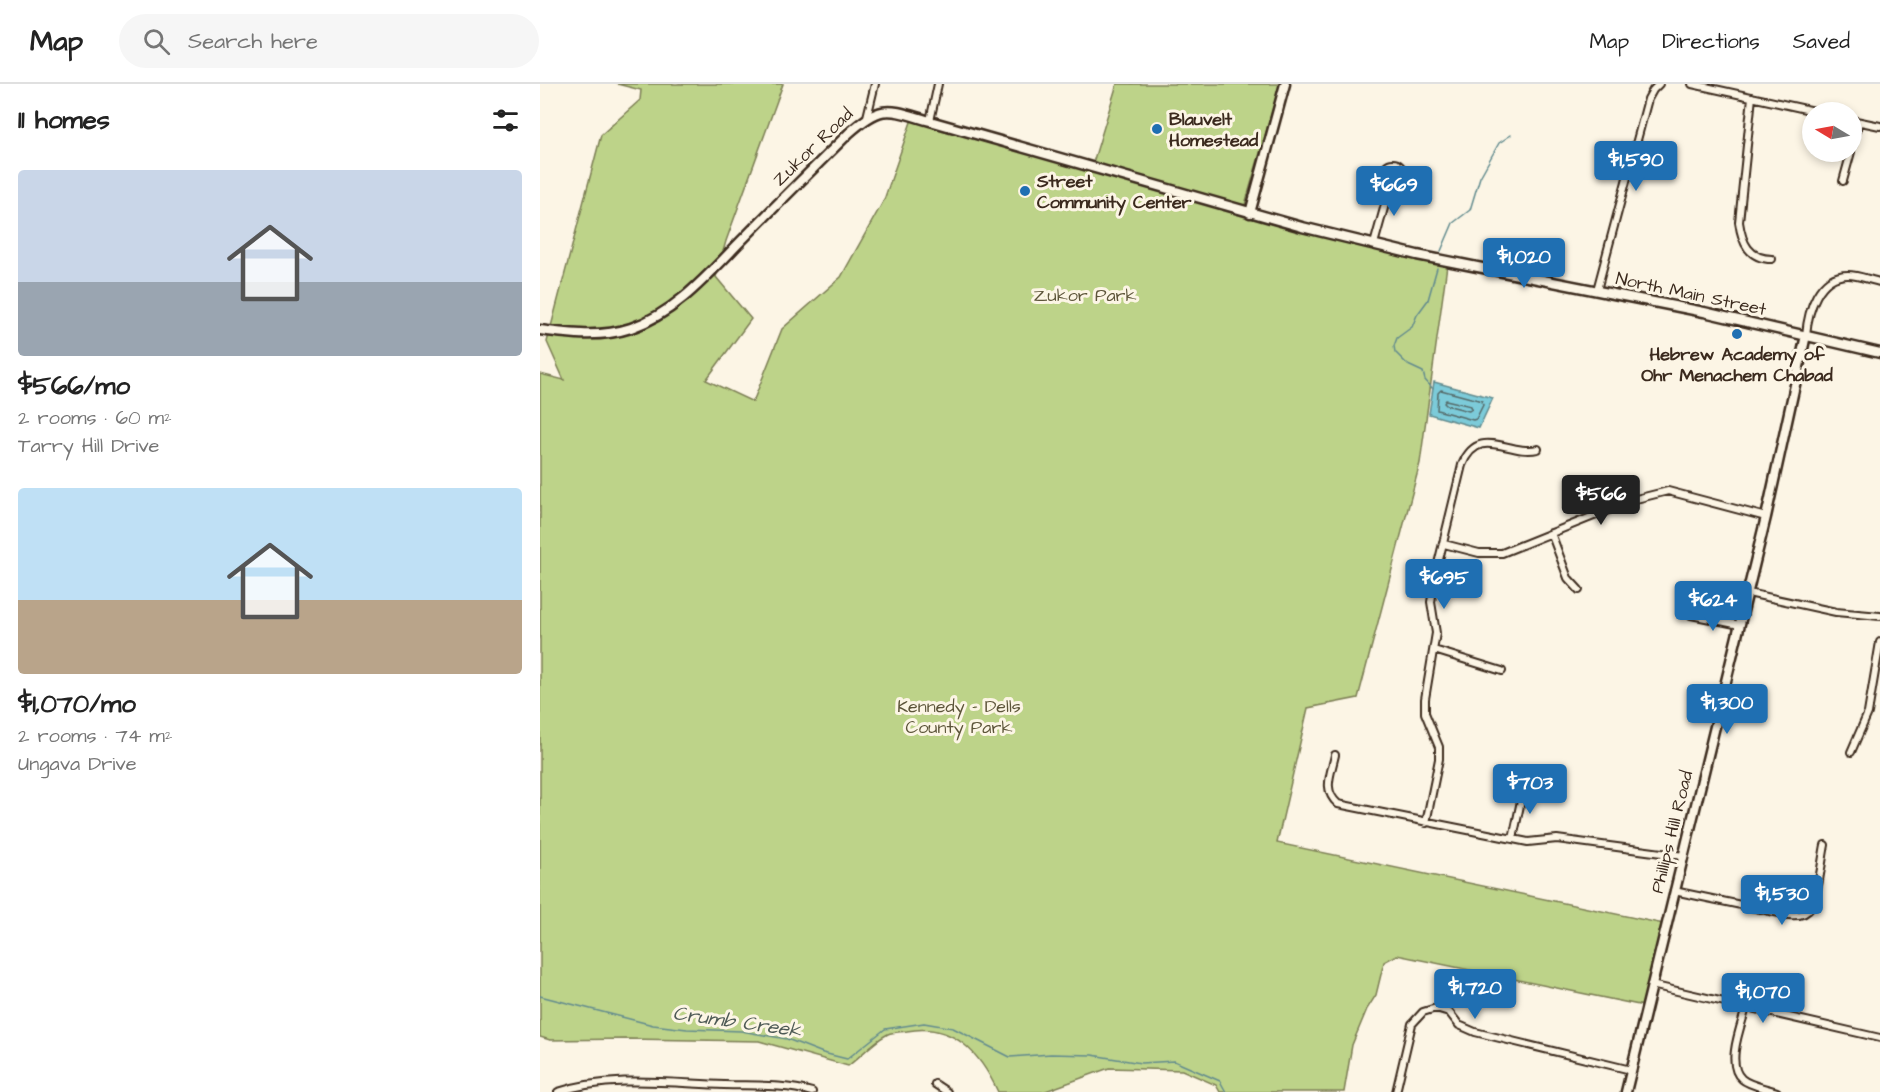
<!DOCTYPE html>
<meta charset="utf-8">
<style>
:root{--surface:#fff;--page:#f6f6f6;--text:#222;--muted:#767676;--line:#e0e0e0;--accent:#1f6fb2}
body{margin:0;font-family:"Architects Daughter",sans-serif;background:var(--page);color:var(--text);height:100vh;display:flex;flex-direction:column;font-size:22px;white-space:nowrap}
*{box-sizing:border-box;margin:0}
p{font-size:20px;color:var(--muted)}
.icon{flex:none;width:33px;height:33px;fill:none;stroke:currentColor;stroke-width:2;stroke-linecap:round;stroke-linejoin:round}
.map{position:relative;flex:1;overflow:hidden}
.details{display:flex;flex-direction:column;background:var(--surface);width:540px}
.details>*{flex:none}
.needle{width:39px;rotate:280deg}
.controls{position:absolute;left:1262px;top:18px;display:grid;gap:12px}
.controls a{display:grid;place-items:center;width:60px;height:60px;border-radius:50%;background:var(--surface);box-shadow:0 3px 9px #0003;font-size:30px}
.price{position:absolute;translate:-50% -51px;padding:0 14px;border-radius:6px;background:var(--accent);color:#fff;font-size:20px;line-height:39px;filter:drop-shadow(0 2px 3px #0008)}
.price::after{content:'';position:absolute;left:50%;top:36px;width:18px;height:14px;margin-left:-9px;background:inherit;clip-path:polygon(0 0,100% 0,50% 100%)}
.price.current{background:#222;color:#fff}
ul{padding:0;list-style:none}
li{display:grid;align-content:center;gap:12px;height:318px;padding:0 18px}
li span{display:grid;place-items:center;height:186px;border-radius:6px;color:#555}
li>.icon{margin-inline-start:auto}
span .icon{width:108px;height:108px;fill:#fffc;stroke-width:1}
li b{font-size:26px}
h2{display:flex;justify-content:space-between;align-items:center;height:72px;padding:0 18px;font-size:26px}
header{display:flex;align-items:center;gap:36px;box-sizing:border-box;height:84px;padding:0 30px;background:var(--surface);border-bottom:2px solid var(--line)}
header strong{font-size:28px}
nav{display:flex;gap:33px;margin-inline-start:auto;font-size:21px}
.search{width:420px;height:54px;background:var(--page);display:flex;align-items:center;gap:15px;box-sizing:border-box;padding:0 21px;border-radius:33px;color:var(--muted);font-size:22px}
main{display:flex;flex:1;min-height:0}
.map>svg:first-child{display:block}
.green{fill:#bdd389;stroke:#7c7e54;stroke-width:1.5}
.water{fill:#7ccbd9;stroke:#628b8e;stroke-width:1.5}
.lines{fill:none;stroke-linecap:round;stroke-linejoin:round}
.shore{stroke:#556a69;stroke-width:1.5}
.stream{stroke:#628b8e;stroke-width:1.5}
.street-casing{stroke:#3b2a1e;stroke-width:10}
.secondary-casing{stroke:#3b2a1e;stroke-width:13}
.street{stroke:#fcf5e5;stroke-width:6}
.secondary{stroke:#fcf5e5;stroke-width:8}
.poi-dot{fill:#1f6fb2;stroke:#fcf5e5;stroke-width:2}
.labels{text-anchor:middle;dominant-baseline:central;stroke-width:6;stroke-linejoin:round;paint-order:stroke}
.poi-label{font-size:18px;font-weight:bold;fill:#3b2a1e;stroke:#fcf5e5;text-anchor:start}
.street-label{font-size:18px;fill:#3b2a1e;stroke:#fcf5e5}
.park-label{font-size:18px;fill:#5c5439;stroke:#fcf5e5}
.water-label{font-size:20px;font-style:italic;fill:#4e5a56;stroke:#fcf5e5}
</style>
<header>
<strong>Map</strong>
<div class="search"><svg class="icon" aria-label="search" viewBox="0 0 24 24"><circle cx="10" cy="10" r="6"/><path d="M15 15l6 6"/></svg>Search here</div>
<nav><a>Map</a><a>Directions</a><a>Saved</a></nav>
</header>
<main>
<section class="details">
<h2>11 homes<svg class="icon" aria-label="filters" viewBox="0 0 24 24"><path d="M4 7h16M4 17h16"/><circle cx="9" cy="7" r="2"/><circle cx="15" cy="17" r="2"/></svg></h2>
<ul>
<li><span style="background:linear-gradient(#c9d6e8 60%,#9aa5b1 0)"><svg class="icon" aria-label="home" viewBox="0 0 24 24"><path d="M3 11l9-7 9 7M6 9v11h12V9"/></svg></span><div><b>$566/mo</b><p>2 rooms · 60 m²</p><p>Tarry Hill Drive</p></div></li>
<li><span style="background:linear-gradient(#bfe0f5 60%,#b9a48a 0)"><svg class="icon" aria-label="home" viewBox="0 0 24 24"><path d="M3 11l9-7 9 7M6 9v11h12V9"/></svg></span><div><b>$1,070/mo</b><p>2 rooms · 74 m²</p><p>Ungava Drive</p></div></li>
</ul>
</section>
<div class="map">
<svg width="1340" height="1008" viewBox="0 0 1340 1008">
<rect width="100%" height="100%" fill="#fcf5e5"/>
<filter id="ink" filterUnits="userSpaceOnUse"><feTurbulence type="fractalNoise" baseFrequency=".0167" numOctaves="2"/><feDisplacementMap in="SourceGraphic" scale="12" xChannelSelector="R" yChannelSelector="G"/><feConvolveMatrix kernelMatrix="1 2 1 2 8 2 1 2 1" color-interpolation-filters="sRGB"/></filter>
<g filter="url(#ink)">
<!-- green -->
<path class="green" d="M77,0H243L186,157L176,193L211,235L166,296L213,318L242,245L301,193L344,116L372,35L907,181L880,379L818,614L768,624L737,759L1124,840L1104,922L857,871L844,878L836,911L827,925L812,961L804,1008H680L676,1001L642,986L569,984L503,1008H458C440,969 413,938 367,947C361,948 353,948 348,950C335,956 320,973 308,982L219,957L87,955L10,956L0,953V290L24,296L7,258L61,51L100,16L101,6Z
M577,0H740L704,124L552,82Z"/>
<!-- water -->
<path class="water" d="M894,298L953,314L939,344L889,330Z"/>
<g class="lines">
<!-- shore -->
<path class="shore" d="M901,306L942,317L943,321L936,335L933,336L897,326L898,309Z
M906,316L931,322L932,325L929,327L906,321L904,319Z"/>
<!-- stream -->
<path class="stream" d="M901,167L913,139L930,126L940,93L959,59L971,51
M893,305L885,296L883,288L868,281L855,268L854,262L857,254L872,243L877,231L888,216L897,184
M0,912L113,941L147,945L201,947L247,955L283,969L307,975L345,945L384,939L413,944L470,973L511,970L552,971L601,979L634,977L680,997L686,1008"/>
<defs>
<path id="street" d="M1152,0L1279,28
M1212,13L1199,138C1202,159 1209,175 1232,175
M327,33L335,0
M1311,36L1340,42
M390,37L398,0
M1311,66L1319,38
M843 89a10 10 0 1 1 20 0a10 10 0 1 1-20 0Z
M1303,97L1311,68
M834,160L851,99
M1057,206L1108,15L1113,6L1119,0
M1266,251C1268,227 1278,191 1308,191C1318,191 1330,196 1340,198
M1011,449L1028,494L1039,506
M904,460L939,469H962L1096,415L1128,407L1226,433
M1208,509L1296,528L1340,532
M1151,531L1200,541
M894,566L962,587
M1311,668L1328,629L1340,558
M795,671C791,690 782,706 798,720L988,758L1017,755L1144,772
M886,739L899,675V663L885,629V615L896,549L891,518L896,488L922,381C939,340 968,372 998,365
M973,755L984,702
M1134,807L1249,831C1257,832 1266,831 1271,823C1278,813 1282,775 1285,761
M1111,901L1340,954
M1206,924C1201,942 1185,981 1202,995C1210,1002 1226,1004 1237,1008
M395,1000L407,1008
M18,1008C71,991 129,999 184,1001C213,1002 244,1000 272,1008
M856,1008L872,940L883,928L896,924L909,928L919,941L935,948L1091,986"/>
<path id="secondary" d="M710,129L745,0
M0,246C30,250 61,254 91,244C138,228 171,187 205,153C239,118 274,84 309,49C343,19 348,25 390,37L762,143L877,171L1164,228L1340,269
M1086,1008L1226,433L1266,251"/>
</defs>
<!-- street casing -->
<use href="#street" class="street-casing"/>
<!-- secondary casing -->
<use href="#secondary" class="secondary-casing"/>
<!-- street -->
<use href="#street" class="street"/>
<!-- secondary -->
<use href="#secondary" class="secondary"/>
</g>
</g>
<!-- markers -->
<g class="poi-dot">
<circle cx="617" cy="45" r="6"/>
<circle cx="485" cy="107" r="6"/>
<circle cx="1197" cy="250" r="6"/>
</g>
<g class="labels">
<!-- poi labels -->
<g class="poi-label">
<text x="629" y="35">Blauvelt<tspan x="629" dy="21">Homestead</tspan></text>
<text x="497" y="97">Street<tspan x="497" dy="21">Community Center</tspan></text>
<text x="1197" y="270" text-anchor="middle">Hebrew Academy of<tspan x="1197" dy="21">Ohr Menachem Chabad</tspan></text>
</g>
<!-- street labels -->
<g class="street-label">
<text transform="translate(273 63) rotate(-44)">Zukor Road</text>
<text transform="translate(1151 210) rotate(12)">North Main Street</text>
<text transform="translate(1132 748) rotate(-76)">Phillips Hill Road</text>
</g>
<!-- park labels -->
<g class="park-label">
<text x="545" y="211">Zukor Park</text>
<text x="419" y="622">Kennedy - Dells<tspan x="419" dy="21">County Park</tspan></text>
</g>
<!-- water labels -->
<g class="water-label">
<text transform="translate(197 938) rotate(8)">Crumb Creek</text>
</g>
</g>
</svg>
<div class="controls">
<a><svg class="needle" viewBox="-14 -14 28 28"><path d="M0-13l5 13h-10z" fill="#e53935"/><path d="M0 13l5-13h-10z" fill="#767676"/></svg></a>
</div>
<b class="price" style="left:1096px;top:108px">$1,590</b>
<b class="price" style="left:854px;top:133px">$669</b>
<b class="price" style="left:984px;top:205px">$1,020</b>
<b class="price current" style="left:1061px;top:442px">$566</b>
<b class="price" style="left:904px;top:526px">$695</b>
<b class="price" style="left:1173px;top:548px">$624</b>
<b class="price" style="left:1187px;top:651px">$1,300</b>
<b class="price" style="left:990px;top:731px">$703</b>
<b class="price" style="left:1242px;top:842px">$1,530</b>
<b class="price" style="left:935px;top:936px">$1,720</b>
<b class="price" style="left:1223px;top:940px">$1,070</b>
</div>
</main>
